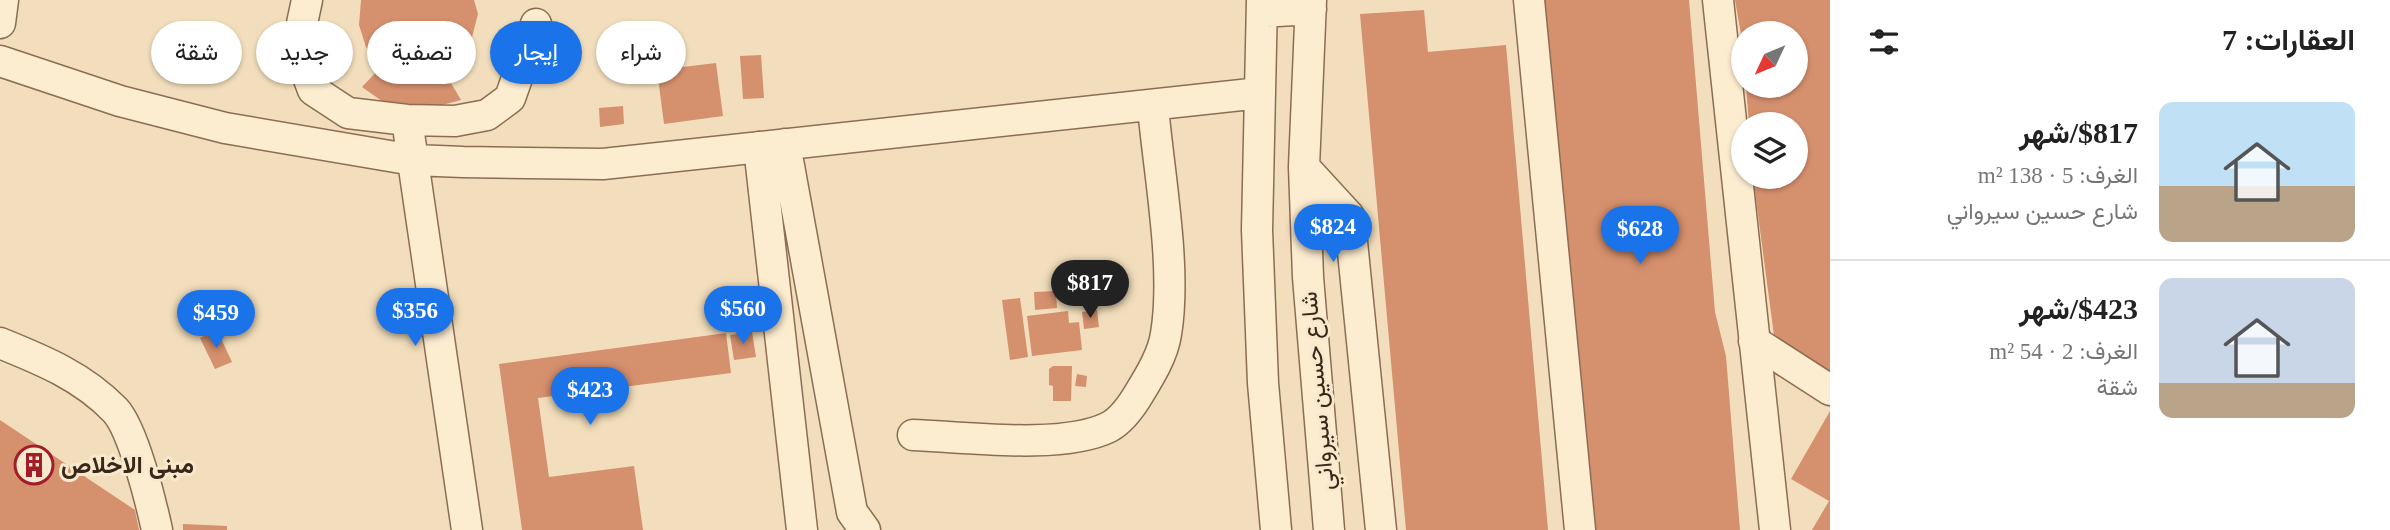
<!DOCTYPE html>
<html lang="ar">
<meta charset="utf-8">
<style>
:root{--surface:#fff;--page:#f2f2f2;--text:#222;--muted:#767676;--line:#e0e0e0;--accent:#1a73e8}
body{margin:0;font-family:"Times New Roman",Vazirmatn,serif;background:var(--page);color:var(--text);direction:rtl;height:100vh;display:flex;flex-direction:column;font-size:26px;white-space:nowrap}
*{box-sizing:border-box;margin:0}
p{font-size:23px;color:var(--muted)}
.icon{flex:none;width:38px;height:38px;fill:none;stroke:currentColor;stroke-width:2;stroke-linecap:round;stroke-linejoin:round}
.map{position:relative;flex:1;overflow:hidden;direction:ltr}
.sheet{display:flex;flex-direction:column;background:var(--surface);width:560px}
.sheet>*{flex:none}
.hud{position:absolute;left:21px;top:21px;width:665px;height:63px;direction:rtl;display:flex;gap:14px}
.needle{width:46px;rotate:226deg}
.controls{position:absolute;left:1731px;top:21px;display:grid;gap:14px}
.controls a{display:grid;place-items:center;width:77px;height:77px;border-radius:50%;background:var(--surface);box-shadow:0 2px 5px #0004;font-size:35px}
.price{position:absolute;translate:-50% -60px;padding:0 16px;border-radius:24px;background:var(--accent);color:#fff;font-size:23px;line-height:46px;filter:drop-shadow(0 2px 4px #0008)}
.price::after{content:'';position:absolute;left:50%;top:42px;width:21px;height:16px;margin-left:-10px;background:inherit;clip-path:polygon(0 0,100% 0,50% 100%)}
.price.active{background:#222;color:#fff}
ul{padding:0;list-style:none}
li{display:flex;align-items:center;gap:21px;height:175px;padding:0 35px}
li+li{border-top:2px solid var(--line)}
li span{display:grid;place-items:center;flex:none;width:196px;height:140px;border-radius:14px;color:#555}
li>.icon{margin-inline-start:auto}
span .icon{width:84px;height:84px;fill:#fffc;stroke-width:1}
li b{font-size:30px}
h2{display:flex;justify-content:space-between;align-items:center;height:84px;padding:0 35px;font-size:30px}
.pill{padding:0 24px;border-radius:32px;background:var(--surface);box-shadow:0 2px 5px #0004;font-size:24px;line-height:63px}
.pill.active{background:var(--accent);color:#fff}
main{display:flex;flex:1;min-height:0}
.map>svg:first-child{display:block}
.building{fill:#d5906e}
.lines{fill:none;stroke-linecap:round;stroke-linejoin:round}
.minor-casing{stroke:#8c6d54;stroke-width:33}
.minor{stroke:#fcecd0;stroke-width:30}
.labels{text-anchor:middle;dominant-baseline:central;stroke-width:6;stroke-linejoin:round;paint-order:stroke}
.street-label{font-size:24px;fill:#39271a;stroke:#f9e9cc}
.poi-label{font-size:24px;font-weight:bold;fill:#39271a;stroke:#f9e9cc;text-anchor:start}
</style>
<main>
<section class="sheet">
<h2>العقارات: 7<svg class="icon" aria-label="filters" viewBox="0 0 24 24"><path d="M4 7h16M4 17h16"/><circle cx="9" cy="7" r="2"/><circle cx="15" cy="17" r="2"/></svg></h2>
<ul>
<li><span style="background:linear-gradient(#bfe0f5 60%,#b9a48a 0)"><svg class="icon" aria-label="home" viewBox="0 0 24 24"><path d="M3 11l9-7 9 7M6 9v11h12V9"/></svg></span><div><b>$817/شهر</b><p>الغرف: 5 · 138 m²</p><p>شارع حسين سيرواني</p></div></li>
<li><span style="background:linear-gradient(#c9d6e8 75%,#b9a48a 0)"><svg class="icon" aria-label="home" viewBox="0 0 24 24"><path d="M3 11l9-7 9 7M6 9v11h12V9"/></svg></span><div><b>$423/شهر</b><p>الغرف: 2 · 54 m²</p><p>شقة</p></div></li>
</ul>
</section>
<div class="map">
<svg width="1830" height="530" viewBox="0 0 1830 530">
<rect width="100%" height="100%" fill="#f2debc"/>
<!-- building -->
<path class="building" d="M361,0H474L478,14L471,41L445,73L461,100L427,109L389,106L362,87L382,66L366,47L359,25Z
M1540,0H1689L1715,312L1726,356L1740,530H1591Z
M1735,0H1830V377L1775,343L1753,177H1796V124H1749L1746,86H1796V33H1743L1742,40Z
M1424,10L1428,52L1506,45L1548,530H1406L1360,14Z
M761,55L764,98L743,99L740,56Z
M716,63L723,116L664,124L657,70Z
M623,106L624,124L600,127L599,108Z
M1056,291L1057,308L1035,310L1034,292Z
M1020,298L1028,357L1010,360L1002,300Z
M1097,310L1099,327L1084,329L1082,312Z
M1068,311L1069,323L1079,322L1082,350L1032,356L1027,316Z
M217,330L232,362L215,369L200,338Z
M752,332L756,357L734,360L730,335Z
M726,333L731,373L538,398L549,477L634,466L643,530H522L499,364Z
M1053,366H1072L1071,401H1053V386L1049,385V369Z
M1077,374L1087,376L1086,387L1075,386Z
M1830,411V530H1812L1829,501L1791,479Z
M0,420L135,510L139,530H0Z
M183,524L227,526V530H183Z"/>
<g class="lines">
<defs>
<path id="minor" d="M307,0L297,47L313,90L348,113L407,120L455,121L487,115L510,98L536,24
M1262,0L1257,230L1263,383L1276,530
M1311,0L1304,167L1308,277L1329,530
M1529,0L1580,530
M1718,0L1775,530
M1262,12L1311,9
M0,23L3,0
M0,61L120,101L225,128L413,160L463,162L603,164L1260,93
M407,120L467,530
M785,144L852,512L865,530
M759,147L802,530
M1304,167L1349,216L1350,222L1381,530
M1754,341L1830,390
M0,343C42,360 82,376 115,410C133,429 151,502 157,530
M913,435C965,437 1063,450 1109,427C1122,420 1133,404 1140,392C1151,374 1163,354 1166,334C1177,268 1159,175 1153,107"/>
</defs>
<!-- minor casing -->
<use href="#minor" class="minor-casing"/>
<!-- minor -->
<use href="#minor" class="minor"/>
</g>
<!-- icons -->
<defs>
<symbol id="building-ring" viewBox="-11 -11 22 22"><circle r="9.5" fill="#f9e9cc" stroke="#a11d29" stroke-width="1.5"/><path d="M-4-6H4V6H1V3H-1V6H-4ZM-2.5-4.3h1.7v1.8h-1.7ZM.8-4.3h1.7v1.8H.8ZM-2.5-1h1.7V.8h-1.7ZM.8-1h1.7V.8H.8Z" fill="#a11d29"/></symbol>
</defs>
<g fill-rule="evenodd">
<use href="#building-ring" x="12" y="443" width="44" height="44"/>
</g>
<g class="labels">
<!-- street labels -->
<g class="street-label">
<text transform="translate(1317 391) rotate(-95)">شارع حسين سيرواني</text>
</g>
<!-- poi labels -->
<g class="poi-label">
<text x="61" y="465">مبنى الاخلاص</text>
</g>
</g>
</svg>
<div class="controls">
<a><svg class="needle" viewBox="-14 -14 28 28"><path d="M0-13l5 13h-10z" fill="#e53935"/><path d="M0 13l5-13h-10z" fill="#767676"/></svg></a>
<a><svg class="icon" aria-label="layers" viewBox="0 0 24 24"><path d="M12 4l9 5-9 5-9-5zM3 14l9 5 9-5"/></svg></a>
</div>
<b class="price" style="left:1333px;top:264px">$824</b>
<b class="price" style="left:1640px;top:266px">$628</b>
<b class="price active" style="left:1090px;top:320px">$817</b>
<b class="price" style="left:743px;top:346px">$560</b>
<b class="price" style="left:415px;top:348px">$356</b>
<b class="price" style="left:216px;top:350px">$459</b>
<b class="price" style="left:590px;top:427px">$423</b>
<div class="hud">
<a class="pill">شراء</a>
<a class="pill active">إيجار</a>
<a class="pill">تصفية</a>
<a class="pill">جديد</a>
<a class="pill">شقة</a>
</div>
</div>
</main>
